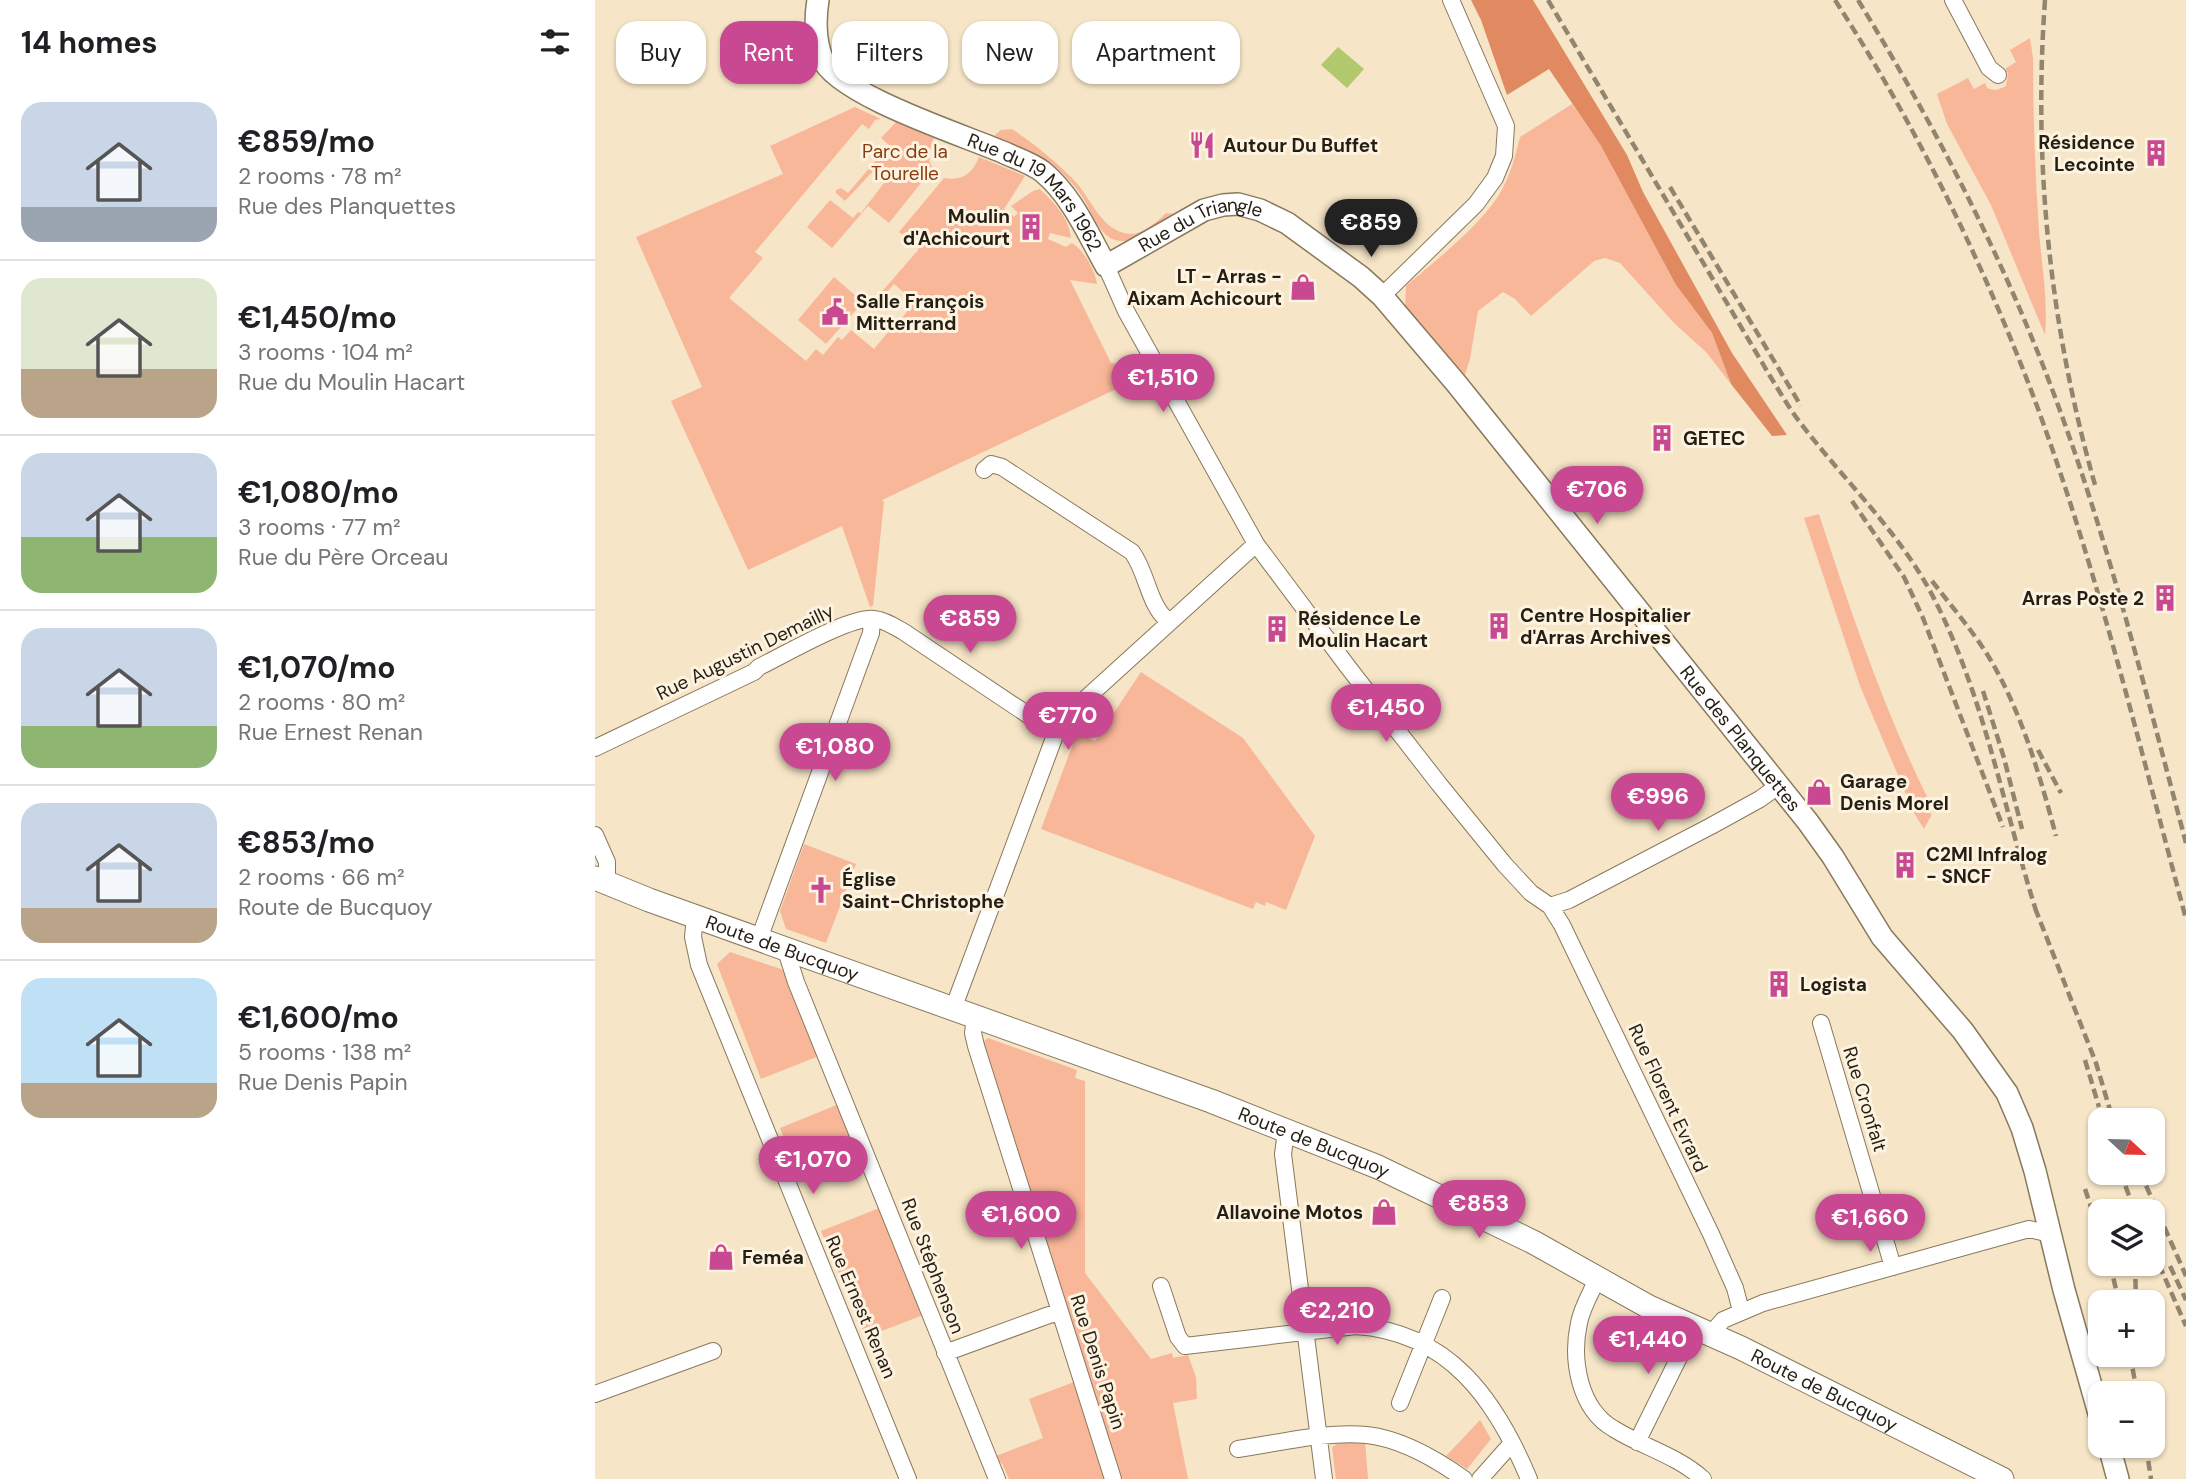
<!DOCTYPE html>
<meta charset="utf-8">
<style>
:root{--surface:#fff;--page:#f2f2f2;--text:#202124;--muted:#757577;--line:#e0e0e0;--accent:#c84892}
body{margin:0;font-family:"DM Sans",sans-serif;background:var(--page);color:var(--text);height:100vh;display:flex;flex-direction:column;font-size:26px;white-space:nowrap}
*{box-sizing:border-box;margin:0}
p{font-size:23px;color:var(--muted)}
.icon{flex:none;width:38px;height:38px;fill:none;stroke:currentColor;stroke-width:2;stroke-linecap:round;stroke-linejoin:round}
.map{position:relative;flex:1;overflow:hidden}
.details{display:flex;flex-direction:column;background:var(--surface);width:595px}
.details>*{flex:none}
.guide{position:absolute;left:21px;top:21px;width:665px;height:63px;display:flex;gap:14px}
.needle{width:46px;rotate:112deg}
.controls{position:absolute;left:1493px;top:1108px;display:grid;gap:14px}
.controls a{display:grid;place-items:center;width:77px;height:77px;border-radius:14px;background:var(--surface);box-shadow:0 2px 5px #0004;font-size:35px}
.price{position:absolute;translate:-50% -60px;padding:0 16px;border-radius:24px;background:var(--accent);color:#fff;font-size:23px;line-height:46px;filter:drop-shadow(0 2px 4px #0008)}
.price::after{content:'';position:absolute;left:50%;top:42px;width:21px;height:16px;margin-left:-10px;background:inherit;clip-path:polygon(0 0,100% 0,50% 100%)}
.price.on{background:#222;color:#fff}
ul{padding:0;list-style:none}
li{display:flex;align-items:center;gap:21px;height:175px;padding:0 21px}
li+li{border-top:2px solid var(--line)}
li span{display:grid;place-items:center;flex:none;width:196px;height:140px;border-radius:21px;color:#555}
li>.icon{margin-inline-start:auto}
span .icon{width:84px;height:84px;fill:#fffc;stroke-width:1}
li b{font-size:30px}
h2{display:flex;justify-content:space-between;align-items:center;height:84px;padding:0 21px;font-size:30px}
.chip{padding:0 24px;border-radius:21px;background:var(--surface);box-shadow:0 2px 5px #0004;font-size:24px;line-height:63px}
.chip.on{background:var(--accent);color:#fff}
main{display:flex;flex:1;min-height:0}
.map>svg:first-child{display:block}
.green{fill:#f9b79a}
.forest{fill:#e18a62}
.water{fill:#b1c86c}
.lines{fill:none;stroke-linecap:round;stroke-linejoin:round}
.minor-casing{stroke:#88795c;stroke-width:18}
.tertiary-casing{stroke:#88795c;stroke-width:24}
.secondary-casing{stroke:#88795c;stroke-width:25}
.minor{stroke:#fff;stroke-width:16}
.tertiary{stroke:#fff;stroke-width:21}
.secondary{stroke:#fff;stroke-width:23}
.rail{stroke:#90856f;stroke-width:4.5;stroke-dasharray:10 5;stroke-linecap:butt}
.labels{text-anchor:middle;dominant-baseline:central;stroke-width:6;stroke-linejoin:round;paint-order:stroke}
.poi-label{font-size:19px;font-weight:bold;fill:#241e13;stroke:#fdf3e0;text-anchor:start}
.park-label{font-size:19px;fill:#8b3c0f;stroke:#fdf3e0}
.street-label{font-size:19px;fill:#241e13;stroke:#fdf3e0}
</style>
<main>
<section class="details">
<h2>14 homes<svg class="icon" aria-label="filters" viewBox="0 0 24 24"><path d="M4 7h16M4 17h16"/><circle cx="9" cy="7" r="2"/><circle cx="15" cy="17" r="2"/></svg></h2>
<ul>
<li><span style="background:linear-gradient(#c9d6e8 75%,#9aa5b1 0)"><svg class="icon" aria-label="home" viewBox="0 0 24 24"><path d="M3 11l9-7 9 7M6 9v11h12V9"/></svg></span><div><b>€859/mo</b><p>2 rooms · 78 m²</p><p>Rue des Planquettes</p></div></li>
<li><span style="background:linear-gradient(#dfe7d0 65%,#b9a48a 0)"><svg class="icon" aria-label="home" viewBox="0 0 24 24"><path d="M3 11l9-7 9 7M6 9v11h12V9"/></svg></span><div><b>€1,450/mo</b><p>3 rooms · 104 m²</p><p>Rue du Moulin Hacart</p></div></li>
<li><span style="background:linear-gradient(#c9d6e8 60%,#8fb573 0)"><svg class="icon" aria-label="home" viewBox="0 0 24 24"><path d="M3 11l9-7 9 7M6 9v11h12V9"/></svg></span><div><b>€1,080/mo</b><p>3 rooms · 77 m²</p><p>Rue du Père Orceau</p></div></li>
<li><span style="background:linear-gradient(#c9d6e8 70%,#8fb573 0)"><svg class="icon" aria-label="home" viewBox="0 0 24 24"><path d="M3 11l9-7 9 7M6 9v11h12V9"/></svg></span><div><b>€1,070/mo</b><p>2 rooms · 80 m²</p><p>Rue Ernest Renan</p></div></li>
<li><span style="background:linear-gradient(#c9d6e8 75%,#b9a48a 0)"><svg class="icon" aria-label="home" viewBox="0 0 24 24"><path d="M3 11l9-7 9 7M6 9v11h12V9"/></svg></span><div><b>€853/mo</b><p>2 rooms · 66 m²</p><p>Route de Bucquoy</p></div></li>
<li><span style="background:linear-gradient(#bfe0f5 75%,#b9a48a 0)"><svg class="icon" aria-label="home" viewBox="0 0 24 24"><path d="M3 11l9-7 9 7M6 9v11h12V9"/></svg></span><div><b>€1,600/mo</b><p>5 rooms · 138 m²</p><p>Rue Denis Papin</p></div></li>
</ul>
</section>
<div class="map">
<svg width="1591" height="1479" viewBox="0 0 1591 1479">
<rect width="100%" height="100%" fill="#f6e5c6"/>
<!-- green -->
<path class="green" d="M1435,38L1438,58C1438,116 1440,174 1444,232C1447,267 1453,299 1450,335L1396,205L1352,124L1342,94L1373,78L1379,89L1390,83L1392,88C1400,91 1403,90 1411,86L1413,73L1410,69L1421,62L1415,50Z
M977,104L1006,146L1081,285L1117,333L1136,384L1111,352L1079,323L1025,263L1010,258L999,261L936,316L920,299L908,292L883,311L875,359L870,375L810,307L811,286C842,259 878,232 902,198C914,180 920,158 925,137Z
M260,107L286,119L280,120L274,129L267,124L160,252L168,258L134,298L211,361L221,349L228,355L243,337L247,340L256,330L279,349L303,320L305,321L319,301L299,284L287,298L284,295L324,249L304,232L349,178C368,181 377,174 384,157L430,176L409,209L419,217L423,213L416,206L438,191L445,189C459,203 474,217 476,238L455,233L453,239L471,247L477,243C489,250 500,270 502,284L475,280L516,363L552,368L555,373L287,500L289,502L278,606L275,607L247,526L153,570L76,401L107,387L41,237L188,174L175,146Z
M302,121L339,138C335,148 331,159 338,168L294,223L273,206L237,248L212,227L235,200L258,218L263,212L266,213L292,179L280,169L250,201L241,193V190L246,188L253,193L294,145L286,138Z
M417,129C438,143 459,160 477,178C494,194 504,227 529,233C545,238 560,223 571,213L579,214L578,217C565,224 549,236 535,240C509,247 499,218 490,201C484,191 475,180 466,172C447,154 422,146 399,136L406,130Z
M239,277L268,302L231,344L203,320Z
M1224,514C1256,613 1289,710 1335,803L1336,816L1329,829L1319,813L1265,686L1209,518Z
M546,672L648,738L720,836L691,910L671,902L670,906L661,902L658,909L446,829L482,733L500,741Z
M209,844L261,864L231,943L191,929L185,911Z
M135,952L189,970L224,1056L166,1079L122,964Z
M393,1038L482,1070L480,1078L490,1081V1273L556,1359L577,1353L578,1358L593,1355L601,1377L602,1399L578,1403L593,1479H524L388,1042Z
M244,1104L263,1152L204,1175L185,1128Z
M287,1207L331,1314L271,1337L226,1231Z
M479,1382L510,1479H414L407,1463H404L401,1456L448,1438L434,1399Z
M885,1420L896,1439L872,1469L851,1456Z
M770,1440L773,1479H741L737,1447L746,1441Z"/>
<!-- forest -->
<path class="forest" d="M876,0H938L1032,155L1048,192L1137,353L1192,435L1177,436L1136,384L1117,333L1081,285L1006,146L954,69L912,95L886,20Z"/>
<!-- water -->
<path class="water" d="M743,47L769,69L752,88L726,65Z"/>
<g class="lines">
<defs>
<path id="minor" d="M1358,0L1394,68L1403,75
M511,266L531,311L661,544L753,667L844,784L910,865L936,893L955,906
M787,296L881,204L900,178L909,156L911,126L856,0
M389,470L396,464L407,467L537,552C553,574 553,605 574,622
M0,748L159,672L164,667C189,655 255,616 279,619C290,620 300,627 309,632L460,733
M0,835L12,862V883
M955,906L967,925L1116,1234L1140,1288L1146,1311
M955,906L974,900L1116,826L1165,799L1183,786
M100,916L98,937L104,965L313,1479
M164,939L276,633L277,619
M194,950L193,957L201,982L402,1479
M358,1009L465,722L661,544
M380,1017L378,1033L381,1046L518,1479
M1226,1023L1298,1267
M693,1131L690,1139L688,1154L729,1479
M1002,1279C996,1293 987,1307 984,1323C976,1360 984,1409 1019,1429C1048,1447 1083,1456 1108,1479
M566,1286L583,1337L590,1346L761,1326C854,1332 901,1400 934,1479
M1116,1334L1128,1320L1168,1303L1434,1229L1456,1234
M350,1353L454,1315L465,1313
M0,1394L118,1351
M805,1403L847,1298
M1042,1442L1099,1327
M643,1449C685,1443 730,1431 772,1435C807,1439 841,1459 869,1479
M885,1479L917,1443"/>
<g id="tertiary">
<path id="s1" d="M223,0C220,18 220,41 227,58C242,95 371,136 410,153C423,159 438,164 448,172C477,196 493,234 511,266L609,210L628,205L643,204L665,210L692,223L766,277L787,296L861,383L1213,822L1238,857L1287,937L1368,1031L1412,1093L1427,1128L1440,1171L1469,1290L1505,1417"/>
<path d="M1514,1446L1523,1479"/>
</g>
<g id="secondary">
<path id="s2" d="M0,878L54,900L616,1101L783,1167L938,1242L1054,1307L1146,1348L1407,1479"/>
</g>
</defs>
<!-- minor casing -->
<use href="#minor" class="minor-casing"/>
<!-- tertiary casing -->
<use href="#tertiary" class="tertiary-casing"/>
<!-- secondary casing -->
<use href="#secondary" class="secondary-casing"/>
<!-- minor -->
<use href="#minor" class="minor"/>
<!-- tertiary -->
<use href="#tertiary" class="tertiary"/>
<!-- secondary -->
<use href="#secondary" class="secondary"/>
<!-- rail -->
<path class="rail" d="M953,0L1175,376C1185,392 1195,410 1207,425C1249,480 1300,528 1334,589C1389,691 1408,808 1443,917
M1240,0C1322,127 1389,264 1442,406C1503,573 1545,747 1591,919
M1263,0C1334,116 1397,236 1447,363C1508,518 1548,682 1591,843
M1450,0C1438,165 1455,326 1500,485
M1075,187L1206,406
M1257,501L1309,577L1328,618L1408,827
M1337,581C1357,607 1378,631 1395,659C1427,713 1445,776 1461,836
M1388,691L1409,758L1427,829
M1443,750L1466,793
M1440,908L1501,1063L1518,1120
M1490,1060L1504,1107
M1525,1172L1540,1211
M1545,1172L1591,1276
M1490,1189L1505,1234
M1558,1251L1591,1326
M1515,1264L1524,1302
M1540,1264L1541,1302
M1575,1266L1591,1300
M1535,1354L1542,1393
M1551,1446L1556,1479"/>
</g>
<!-- icons -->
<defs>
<symbol id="restaurant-bare" viewBox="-9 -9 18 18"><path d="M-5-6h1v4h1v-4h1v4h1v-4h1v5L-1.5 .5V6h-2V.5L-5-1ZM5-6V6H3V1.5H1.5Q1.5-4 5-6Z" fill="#c84892" stroke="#fdf3e0" stroke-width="2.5" paint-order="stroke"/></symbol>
<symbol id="building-bare" viewBox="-9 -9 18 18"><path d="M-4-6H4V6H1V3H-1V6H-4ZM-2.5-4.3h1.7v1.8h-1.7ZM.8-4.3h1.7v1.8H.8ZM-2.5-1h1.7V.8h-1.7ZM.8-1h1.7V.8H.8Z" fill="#c84892" stroke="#fdf3e0" stroke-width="2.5" paint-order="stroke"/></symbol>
<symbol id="shop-bare" viewBox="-9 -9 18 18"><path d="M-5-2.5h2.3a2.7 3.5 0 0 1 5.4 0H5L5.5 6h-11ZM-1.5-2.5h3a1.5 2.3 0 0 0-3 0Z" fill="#c84892" stroke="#fdf3e0" stroke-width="2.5" paint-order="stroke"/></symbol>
<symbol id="civic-bare" viewBox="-9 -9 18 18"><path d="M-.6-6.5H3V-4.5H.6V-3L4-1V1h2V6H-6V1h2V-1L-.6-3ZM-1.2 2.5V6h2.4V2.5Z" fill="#c84892" stroke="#fdf3e0" stroke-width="2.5" paint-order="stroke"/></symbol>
<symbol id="church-bare" viewBox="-9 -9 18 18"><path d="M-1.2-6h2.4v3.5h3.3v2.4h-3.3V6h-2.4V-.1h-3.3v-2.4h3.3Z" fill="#c84892" stroke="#fdf3e0" stroke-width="2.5" paint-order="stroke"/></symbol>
</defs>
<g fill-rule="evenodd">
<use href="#restaurant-bare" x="588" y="126" width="38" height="38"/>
<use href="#building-bare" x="1542" y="134" width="38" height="38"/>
<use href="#building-bare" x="417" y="208" width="38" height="38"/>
<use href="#shop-bare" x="689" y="268" width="38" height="38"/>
<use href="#civic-bare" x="221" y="293" width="38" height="38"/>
<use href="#building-bare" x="1048" y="419" width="38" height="38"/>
<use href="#building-bare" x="1551" y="579" width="38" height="38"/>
<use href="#building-bare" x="885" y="607" width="38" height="38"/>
<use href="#building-bare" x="663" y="610" width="38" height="38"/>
<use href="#shop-bare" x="1205" y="773" width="38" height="38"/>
<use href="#building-bare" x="1291" y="846" width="38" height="38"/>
<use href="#church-bare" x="207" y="871" width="38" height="38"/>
<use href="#building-bare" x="1165" y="965" width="38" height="38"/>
<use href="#shop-bare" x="770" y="1193" width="38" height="38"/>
<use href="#shop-bare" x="107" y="1238" width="38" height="38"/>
</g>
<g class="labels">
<!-- poi labels -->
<g class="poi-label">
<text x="1540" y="142" text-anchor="end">Résidence<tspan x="1540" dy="22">Lecointe</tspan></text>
<text x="628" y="145">Autour Du Buffet</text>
<text x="415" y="216" text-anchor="end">Moulin<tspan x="415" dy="22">d'Achicourt</tspan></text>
<text x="687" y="276" text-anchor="end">LT - Arras -<tspan x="687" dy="22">Aixam Achicourt</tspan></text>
<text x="261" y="301">Salle François<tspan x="261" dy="22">Mitterrand</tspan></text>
<text x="1088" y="438">GETEC</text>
<text x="1549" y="598" text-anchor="end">Arras Poste 2</text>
<text x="925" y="615">Centre Hospitalier<tspan x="925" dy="22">d'Arras Archives</tspan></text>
<text x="703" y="618">Résidence Le<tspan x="703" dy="22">Moulin Hacart</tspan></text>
<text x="1245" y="781">Garage<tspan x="1245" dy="22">Denis Morel</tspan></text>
<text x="1331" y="854">C2MI Infralog<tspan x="1331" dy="22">- SNCF</tspan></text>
<text x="247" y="879">Église<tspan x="247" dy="22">Saint-Christophe</tspan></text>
<text x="1205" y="984">Logista</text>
<text x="768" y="1212" text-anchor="end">Allavoine Motos</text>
<text x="147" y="1257">Feméa</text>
</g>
<!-- park labels -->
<g class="park-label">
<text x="310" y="151">Parc de la<tspan x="310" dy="22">Tourelle</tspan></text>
</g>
<!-- street labels -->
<g class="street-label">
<text stroke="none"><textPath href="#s1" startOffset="317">Rue du 19 Mars 1962</textPath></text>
<text stroke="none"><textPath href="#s1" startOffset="530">Rue du Triangle</textPath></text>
<text transform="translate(150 652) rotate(-26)">Rue Augustin Demailly</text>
<text stroke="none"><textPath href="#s1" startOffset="1314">Rue des Planquettes</textPath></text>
<text stroke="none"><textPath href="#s2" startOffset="200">Route de Bucquoy</textPath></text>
<text transform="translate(1073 1098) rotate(65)">Rue Florent Evrard</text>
<text transform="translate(1270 1099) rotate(73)">Rue Cronfalt</text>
<text stroke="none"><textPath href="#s2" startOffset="766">Route de Bucquoy</textPath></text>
<text transform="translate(338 1266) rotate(69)">Rue Stéphenson</text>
<text transform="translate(266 1307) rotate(67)">Rue Ernest Renan</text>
<text transform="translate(503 1362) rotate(72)">Rue Denis Papin</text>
<text stroke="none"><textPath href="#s2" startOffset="1334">Route de Bucquoy</textPath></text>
</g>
</g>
</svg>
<div class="controls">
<a><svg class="needle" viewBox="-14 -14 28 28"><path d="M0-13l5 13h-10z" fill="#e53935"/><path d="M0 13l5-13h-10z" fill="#757577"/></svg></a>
<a><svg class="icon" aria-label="layers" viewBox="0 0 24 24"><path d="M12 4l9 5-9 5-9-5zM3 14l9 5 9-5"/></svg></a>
<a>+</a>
<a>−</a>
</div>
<b class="price on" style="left:776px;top:259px">€859</b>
<b class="price" style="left:568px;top:414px">€1,510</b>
<b class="price" style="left:1002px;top:526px">€706</b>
<b class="price" style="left:375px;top:655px">€859</b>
<b class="price" style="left:791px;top:744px">€1,450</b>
<b class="price" style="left:473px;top:752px">€770</b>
<b class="price" style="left:240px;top:783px">€1,080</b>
<b class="price" style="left:1063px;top:833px">€996</b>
<b class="price" style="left:218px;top:1196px">€1,070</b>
<b class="price" style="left:884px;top:1240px">€853</b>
<b class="price" style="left:426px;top:1251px">€1,600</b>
<b class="price" style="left:1275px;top:1254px">€1,660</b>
<b class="price" style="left:742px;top:1347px">€2,210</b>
<b class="price" style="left:1053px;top:1376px">€1,440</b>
<div class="guide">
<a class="chip">Buy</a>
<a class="chip on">Rent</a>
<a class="chip">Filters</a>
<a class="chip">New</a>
<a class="chip">Apartment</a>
</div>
</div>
</main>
